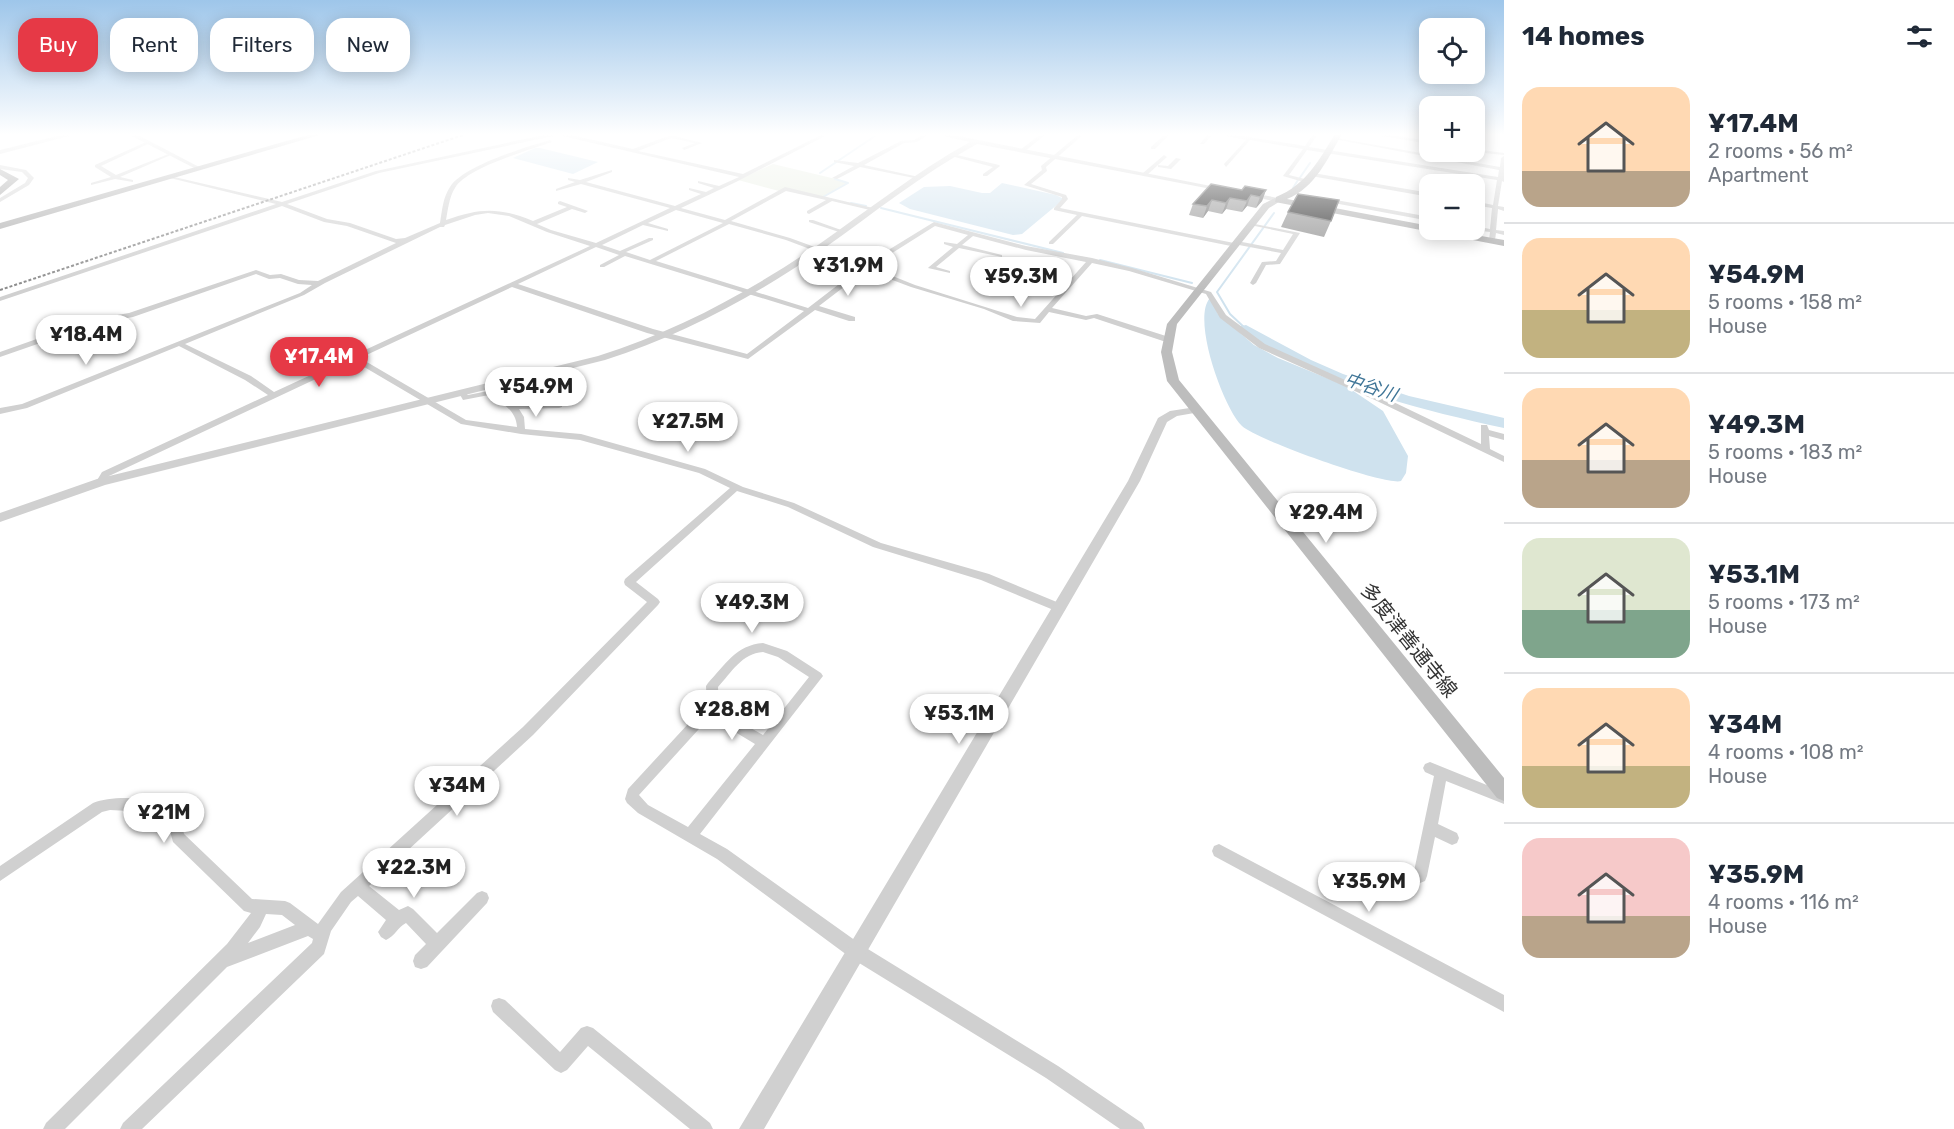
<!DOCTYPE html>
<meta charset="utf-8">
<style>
:root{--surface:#fff;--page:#f6f6f7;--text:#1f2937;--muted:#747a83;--line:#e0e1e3;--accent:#e63946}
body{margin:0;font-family:Rubik,"Noto Sans JP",sans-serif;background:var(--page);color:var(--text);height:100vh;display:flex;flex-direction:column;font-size:22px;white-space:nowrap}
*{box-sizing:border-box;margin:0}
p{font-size:20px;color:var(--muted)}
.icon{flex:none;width:33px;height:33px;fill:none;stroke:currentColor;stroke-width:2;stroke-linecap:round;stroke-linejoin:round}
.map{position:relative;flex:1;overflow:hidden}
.sheet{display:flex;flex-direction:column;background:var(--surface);width:450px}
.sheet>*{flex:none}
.banner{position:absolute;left:18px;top:18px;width:570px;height:54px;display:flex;gap:12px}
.buttons{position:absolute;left:1419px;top:18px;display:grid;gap:12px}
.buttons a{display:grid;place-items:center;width:66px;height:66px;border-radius:12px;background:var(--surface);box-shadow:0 3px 15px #0003;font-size:30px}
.price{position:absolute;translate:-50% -51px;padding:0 14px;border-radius:21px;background:#fff;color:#222;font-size:20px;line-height:39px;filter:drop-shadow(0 2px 3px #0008)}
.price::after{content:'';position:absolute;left:50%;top:36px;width:18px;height:14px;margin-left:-9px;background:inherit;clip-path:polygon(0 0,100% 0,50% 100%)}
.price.active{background:var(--accent);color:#fff}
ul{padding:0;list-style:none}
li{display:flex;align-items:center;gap:18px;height:150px;padding:0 18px}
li+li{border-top:2px solid var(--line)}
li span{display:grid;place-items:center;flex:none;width:168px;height:120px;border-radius:18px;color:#555}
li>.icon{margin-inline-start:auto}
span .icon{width:72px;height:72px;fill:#fffc;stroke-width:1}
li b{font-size:26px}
h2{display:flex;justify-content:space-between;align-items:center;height:72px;padding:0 18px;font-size:26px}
.tag{padding:0 21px;border-radius:18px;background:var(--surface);box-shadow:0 3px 15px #0003;font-size:21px;line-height:54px}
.tag.active{background:var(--accent);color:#fff}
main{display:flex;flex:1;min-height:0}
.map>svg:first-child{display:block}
.green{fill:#e6ecdf}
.water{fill:#cfe2ee}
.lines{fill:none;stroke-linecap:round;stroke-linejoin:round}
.stream{stroke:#cfe2ee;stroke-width:2}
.river{fill:#cfe2ee;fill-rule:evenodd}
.minor{fill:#d0d0d0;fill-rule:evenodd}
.tertiary{fill:#d0d0d0;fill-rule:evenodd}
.secondary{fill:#bdbdbd;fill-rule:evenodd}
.primary{fill:#ababab;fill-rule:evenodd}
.motorway{fill:#9a9a9a;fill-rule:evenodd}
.rail{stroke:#888;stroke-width:2;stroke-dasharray:3 2;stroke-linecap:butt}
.wall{fill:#8c8c8c}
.shaded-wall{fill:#5f5f5f}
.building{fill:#1a1a1a;stroke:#5f5f5f;stroke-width:1.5}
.labels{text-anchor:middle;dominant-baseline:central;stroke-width:6;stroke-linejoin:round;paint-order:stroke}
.far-water-label{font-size:18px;font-style:italic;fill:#3f7597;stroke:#fff}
.street-label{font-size:20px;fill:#333;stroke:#fff}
</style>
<main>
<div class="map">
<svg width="1504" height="1129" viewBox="0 0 1504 1129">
<rect width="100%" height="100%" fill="#fff"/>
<!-- green -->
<path class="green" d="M773,164L840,180L848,183L822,197L785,188L779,191L738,180Z"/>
<!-- water -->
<path class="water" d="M535,148H540L598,162L573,174L513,158Z
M1002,183L1056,195L1064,199L1022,234L1013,235L910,209L899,203L924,187L950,186L982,193H990Z
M1210,298L1218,314L1254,345L1278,358L1346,386L1383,411L1408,456L1406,473L1401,481C1385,486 1257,440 1242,426C1224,409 1191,319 1210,298Z"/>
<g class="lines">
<!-- stream -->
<path class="stream" d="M820,173L878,134
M1299,179L1310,163
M1293,188L1298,180
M823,197L848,183L835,179
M851,203L866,206
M881,208L1063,253
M1100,260L1192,283
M1246,329L1230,314L1217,292L1274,213"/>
<!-- river -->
<path class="river" d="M1246,325L1311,360L1343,374L1409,396L1504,418V428C1411,408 1322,384 1241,332L1239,329L1241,326Z"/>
<!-- minor -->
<path class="minor" d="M548,134H567L633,149L671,135L702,143L684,150L682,148L695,143L671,138L638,151L743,174L823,134H829L736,182L681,208L725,220L785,187L873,208L870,210L832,201L809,214L807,213V211L826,200L786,191L731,221L790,238L864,265L934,222L1026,246L1092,258L1132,268L1211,292L1226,315L1265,344L1383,397L1481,444V425H1487L1489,430L1504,434V440L1489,436L1490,449L1504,456V462L1377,401L1259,348L1220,318L1206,294L1129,271L1092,263L1052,308L1086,316L1097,314L1169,337V341H1163L1094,318L1086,320L1049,312L1040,323L1013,321L984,309L911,287L866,270L819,306L855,317V321H849L815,310L748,359L647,333L512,287L360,358L466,420L517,427C516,410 502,403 489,395L463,400L459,393L463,391L468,395L493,390L514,405L562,403V407L559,408L519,409L524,417L525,429L581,434L705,469L743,487L794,503L881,543L989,574L1064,605L1066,608L1064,611H1056L981,580L873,547L788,507L737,491L636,582L658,599L660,602L658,605L533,735L369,886L399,910L408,906L413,909L437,933L477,893L482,891L487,893L489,898L487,903L427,967L421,969L415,967L413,961L415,955L426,944L406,923C398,927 395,936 386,940L381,937L378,932L386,920L358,896L351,902L331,931L324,954L142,1129H120L123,1123L312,943L313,939L308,936L227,967L65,1129H43L46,1123L227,944L251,913L244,911L173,842L168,824L164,819L147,812L110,810L102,812L0,881V866L93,803C114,795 158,796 175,812C181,817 182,826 184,834L252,899L285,901L290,903L318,924L341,892L523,727L647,602L625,585L624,582L625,579L730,488L699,473L580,440L521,434L461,424L354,361L109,476L104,484L101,485L96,482L102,472L268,395L245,380L179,346L27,408L0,414V408L22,404L300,293L312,285L298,284L280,278L269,279L256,274L133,317L98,323L0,357V352L93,319L129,313L256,270L270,275L281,274L299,280L318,281L396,243L347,226L324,222L282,206L0,301V297L276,204L170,178V176L282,202L376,171ZM558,135L739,177L719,186L698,181V183L714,188L706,192L689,188V190L701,194L675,206L586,182L612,172V170L580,180L568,178V180L575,182L556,189V191L581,184L670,208L596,243L551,230L537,224L572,209L585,213L588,211L560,201L558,202V204L567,207L533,221C499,207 480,208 446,220C448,210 449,197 455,188C466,168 529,150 552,142L550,140C526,147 463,166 450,187C443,197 442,211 440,223L405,238L396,239L350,223L327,219L287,204L379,173ZM676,210L723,223L650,260L626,252L653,240V238H649L620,251L602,245L643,225L668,231V229L648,223ZM488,213L509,216L547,232L590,246L274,392L251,376L185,344L304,295L325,283L440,227H444L445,225L475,215ZM729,224L786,240L860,268L808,308L656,261ZM935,226L968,235L957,244L944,242V244L953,247L929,267L928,268L950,273V271L936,267L959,248L1002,257V255L962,245L973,236L1026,250L1086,262L1035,319L1017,317L915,285L870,267ZM596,247L619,255L600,265V267H604L625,256L804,311L747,354L653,329L518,284ZM266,914L282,915L295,925L248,943L260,927Z
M923,134H929L917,142L904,143L864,165L919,177V179L860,167L837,179L832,178L854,166L834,162V160L858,163L901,141L914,140Z
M1041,134L1045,135L1024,152H1020V150Z
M1079,134H1084L1046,167L1047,171L1031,184L1066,195L1068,199L1060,208L1234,243L1237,241L1283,250L1293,234L1250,225V223L1300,233L1280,264L1266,265L1256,283L1253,285L1250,283L1262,262L1276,261L1281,253L1239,245L1236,247L1082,216L1053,244H1049V242L1077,215L1054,210V208L1062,199V197L1024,185L1042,170L1041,166Z
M1165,134H1170L1155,149H1151V147Z
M1208,134H1213L1204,144H1200Z
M1218,134H1231L1305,146L1313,134H1318L1309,147L1498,177L1499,170L1334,139L1336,138L1500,167L1501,158L1504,156V182L1502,181L1498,206L1504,207V211L1498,209L1496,230L1504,231V235L1496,233L1495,240L1492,242L1489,240L1490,232L1473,230H1474V226L1490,229L1492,208L1474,205V201L1493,205L1497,180L1307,150L1289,175L1309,180L1307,183L1283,176L1303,149L1250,140L1226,167L1224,164L1246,140Z
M1370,134H1383L1430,141V144Z
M146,142L150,143L101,166L116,175L171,153L173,154L120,177L133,180V182L115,179L91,185V183L111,177L95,167V165Z
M1474,149L1504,153V155L1474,152Z
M953,154L999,165L1000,166L987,176H983V174L993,167L951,156Z
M1164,155L1167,157L1158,165L1168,166L1176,158L1181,159L1171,169L1158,167V165L1147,175H1143V173Z
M0,165L26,170L34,178L29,185L0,202V198L25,183L28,178L22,172L0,169Z
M1313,173L1430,193V197L1311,176Z
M1325,198L1430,217V221L1323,201L1322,200Z
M809,220H813L844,231L839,232L809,222Z
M763,643L787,651L821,673L823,676L700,834L727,849L863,946L1058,1066L1142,1123L1145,1129H1120L1046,1078L851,958L717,859L638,813L627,803L625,799L628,789L700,711L707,709L706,686L708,683C725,665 736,645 763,643ZM763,652L778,657L809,677L763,735L719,710L718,687C731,673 742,653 763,652ZM712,718L755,744L688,827L648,805L639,795L708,719Z
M1430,762L1504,792V804L1446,781L1438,824L1457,833L1459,838L1457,843L1452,845L1435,837L1427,876L1425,881L1420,883L1415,881L1413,876L1434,776L1425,772L1423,768L1425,764Z
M1219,844L1504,995V1012L1214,856L1212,851L1214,846Z
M499,998L505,1000L560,1052L581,1028L587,1026L593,1028L710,1123L713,1129H690L588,1046L567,1070L561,1073L555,1070L493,1012L491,1006L493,1000Z"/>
<!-- tertiary -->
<path class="tertiary" d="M65,134H77L0,154V150Z
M128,134H136L203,169L198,170Z
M934,134H948L1231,190L1227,192L977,144C922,174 874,213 823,249C755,296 683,335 605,360L105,485L0,522V513L97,479L598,356C677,331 749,292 818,245C868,210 916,172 970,142Z
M1242,191L1278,198L1282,200L1278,202L1245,195H1242Z
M1196,407L1201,410L1200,412L1177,416L1167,422L1140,481L764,1129H739L1128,481L1158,418L1170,411Z"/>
<!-- secondary -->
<path class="secondary" d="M1275,198L1282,200L1269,208L1177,324L1172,352L1179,380L1504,778V801L1497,798L1167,381L1161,352L1167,324L1263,204Z"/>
<!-- primary -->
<path class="primary" d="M311,134H323L0,229V223Z
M1335,134H1342C1328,158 1315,188 1287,199L1430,226V230H1447L1504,240V246L1275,202L1276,197C1306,185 1319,160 1335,134Z"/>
<!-- motorway -->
<path class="motorway" d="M0,169L19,179L0,195V187L8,180L0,175Z"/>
<!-- rail -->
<path class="rail" d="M0,290L466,134"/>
</g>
<!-- wall -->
<path class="wall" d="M1430,189V215L1419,213L1422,202Z
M1242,190H1266L1262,201L1256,208L1247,206L1242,212L1226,209L1222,214L1208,211L1203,218L1189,215L1193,204Z
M1288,212L1331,221L1324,237L1281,227Z"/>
<!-- shaded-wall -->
<path class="shaded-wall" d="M1266,190L1262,201L1256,208L1260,197Z
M1251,195L1247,206L1242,212L1247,201Z
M1230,198L1226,209L1222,214L1226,203Z
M1212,200L1208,211L1203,218L1207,206Z"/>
<!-- building -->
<path class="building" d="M1211,184L1242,190L1245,186L1266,190L1260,197L1251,195L1247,201L1230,198L1226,203L1212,200L1207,206L1193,204Z
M1298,194L1339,200L1331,221L1288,212Z
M1474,195L1477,196L1475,209H1474Z"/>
<!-- sky -->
<linearGradient id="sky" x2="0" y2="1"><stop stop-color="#9ec6ea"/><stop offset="0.46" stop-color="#fff"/><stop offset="1" stop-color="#fff" stop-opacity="0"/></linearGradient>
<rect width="1504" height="292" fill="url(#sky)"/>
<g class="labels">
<!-- far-water labels -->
<g class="far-water-label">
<text transform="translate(1371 387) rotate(19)">中谷川</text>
</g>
<!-- street labels -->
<g class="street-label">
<text transform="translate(1409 640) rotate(51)">多度津善通寺線</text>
</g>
</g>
</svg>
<div class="buttons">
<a><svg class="icon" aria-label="locate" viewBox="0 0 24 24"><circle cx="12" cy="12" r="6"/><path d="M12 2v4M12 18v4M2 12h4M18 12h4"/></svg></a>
<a>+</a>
<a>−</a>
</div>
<b class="price" style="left:848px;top:297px">¥31.9M</b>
<b class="price" style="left:1021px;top:308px">¥59.3M</b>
<b class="price" style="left:86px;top:366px">¥18.4M</b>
<b class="price active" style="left:319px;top:388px">¥17.4M</b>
<b class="price" style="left:536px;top:418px">¥54.9M</b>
<b class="price" style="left:688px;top:453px">¥27.5M</b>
<b class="price" style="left:1326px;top:544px">¥29.4M</b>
<b class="price" style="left:752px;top:634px">¥49.3M</b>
<b class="price" style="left:732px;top:741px">¥28.8M</b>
<b class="price" style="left:959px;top:745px">¥53.1M</b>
<b class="price" style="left:457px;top:817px">¥34M</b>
<b class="price" style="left:164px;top:844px">¥21M</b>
<b class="price" style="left:414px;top:899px">¥22.3M</b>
<b class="price" style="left:1369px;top:913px">¥35.9M</b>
<div class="banner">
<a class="tag active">Buy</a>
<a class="tag">Rent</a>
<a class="tag">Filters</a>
<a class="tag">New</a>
</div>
</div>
<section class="sheet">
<h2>14 homes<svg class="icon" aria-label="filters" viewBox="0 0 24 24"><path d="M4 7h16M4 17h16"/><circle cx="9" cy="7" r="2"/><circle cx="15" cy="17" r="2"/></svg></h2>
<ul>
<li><span style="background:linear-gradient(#ffd9b3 70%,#b9a48a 0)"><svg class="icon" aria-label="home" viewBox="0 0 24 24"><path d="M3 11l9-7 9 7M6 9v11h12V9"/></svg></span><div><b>¥17.4M</b><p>2 rooms · 56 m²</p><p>Apartment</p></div></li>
<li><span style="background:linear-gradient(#ffd9b3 60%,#c2b280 0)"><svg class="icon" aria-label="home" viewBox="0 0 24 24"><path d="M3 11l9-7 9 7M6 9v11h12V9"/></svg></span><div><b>¥54.9M</b><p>5 rooms · 158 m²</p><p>House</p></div></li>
<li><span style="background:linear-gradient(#ffd9b3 60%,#b9a48a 0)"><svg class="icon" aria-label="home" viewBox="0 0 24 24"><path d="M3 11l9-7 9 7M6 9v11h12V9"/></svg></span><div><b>¥49.3M</b><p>5 rooms · 183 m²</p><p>House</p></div></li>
<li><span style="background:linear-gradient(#dfe7d0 60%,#7fa58c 0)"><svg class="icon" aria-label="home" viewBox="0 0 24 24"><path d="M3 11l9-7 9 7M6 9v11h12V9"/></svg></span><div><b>¥53.1M</b><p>5 rooms · 173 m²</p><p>House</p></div></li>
<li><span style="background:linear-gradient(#ffd9b3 65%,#c2b280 0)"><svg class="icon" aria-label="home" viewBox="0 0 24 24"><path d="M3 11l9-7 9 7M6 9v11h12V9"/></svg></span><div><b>¥34M</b><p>4 rooms · 108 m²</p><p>House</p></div></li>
<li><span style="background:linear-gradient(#f6c9c9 65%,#b9a48a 0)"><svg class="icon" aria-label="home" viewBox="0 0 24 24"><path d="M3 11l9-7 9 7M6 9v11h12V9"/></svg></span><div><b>¥35.9M</b><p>4 rooms · 116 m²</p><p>House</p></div></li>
</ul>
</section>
</main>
